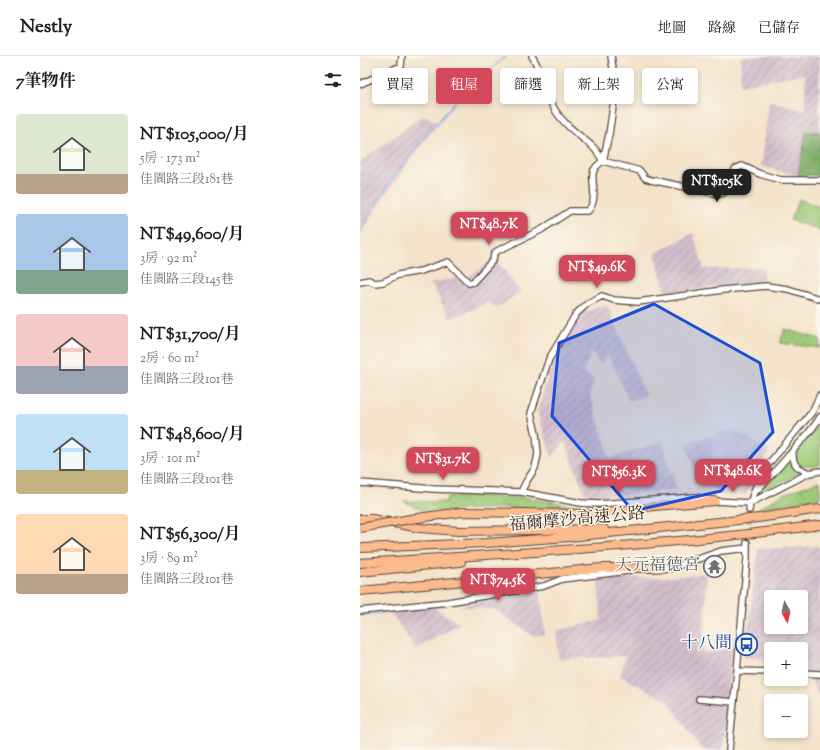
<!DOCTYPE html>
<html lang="zh-TW">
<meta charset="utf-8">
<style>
:root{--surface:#fff;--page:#f6f6f6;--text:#202124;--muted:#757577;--line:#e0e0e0;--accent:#d1495b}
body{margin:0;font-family:"Sorts Mill Goudy","Noto Serif TC",serif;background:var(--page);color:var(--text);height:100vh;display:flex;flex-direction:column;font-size:15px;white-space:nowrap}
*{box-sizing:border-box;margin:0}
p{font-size:13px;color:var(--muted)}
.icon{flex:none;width:22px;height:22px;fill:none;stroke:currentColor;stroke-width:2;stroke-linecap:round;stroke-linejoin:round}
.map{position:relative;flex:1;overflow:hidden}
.sheet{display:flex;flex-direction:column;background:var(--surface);width:360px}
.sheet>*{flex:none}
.guide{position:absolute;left:12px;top:12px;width:380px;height:36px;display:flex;gap:8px}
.needle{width:26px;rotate:172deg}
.tools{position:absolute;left:404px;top:534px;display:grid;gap:8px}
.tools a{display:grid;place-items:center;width:44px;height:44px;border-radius:4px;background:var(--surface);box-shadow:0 2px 6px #0003;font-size:20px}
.price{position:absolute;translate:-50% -34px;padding:0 9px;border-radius:8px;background:var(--accent);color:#fff;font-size:13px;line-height:26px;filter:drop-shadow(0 1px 2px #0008)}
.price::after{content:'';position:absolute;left:50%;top:24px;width:12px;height:9px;margin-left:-6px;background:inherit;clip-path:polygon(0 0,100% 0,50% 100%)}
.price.active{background:#222;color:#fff}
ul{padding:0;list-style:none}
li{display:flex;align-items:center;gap:12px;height:100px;padding:0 16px}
li span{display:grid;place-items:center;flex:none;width:112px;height:80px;border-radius:4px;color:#555}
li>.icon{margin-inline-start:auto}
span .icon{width:48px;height:48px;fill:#fffc;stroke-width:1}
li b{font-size:17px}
h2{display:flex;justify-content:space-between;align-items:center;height:48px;padding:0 16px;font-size:17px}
.pill{padding:0 14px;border-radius:4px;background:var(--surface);box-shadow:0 2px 6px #0003;font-size:14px;line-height:36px}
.pill.active{background:var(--accent);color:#fff}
header{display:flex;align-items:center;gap:24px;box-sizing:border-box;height:56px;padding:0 20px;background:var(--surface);border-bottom:1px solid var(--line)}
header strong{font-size:19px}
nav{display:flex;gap:22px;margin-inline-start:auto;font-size:14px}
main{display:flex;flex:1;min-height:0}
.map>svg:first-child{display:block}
.industrial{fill:url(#industrial-furrows);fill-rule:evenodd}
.grass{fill:url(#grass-dots);stroke:#6d7a4c}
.forest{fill:url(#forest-crowns);stroke:#5d6c44}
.park{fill:#9fcb79;stroke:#6d7a4c}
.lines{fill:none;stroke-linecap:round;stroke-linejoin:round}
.stream{stroke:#6eabe0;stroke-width:1.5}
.minor-tunnel{stroke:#cfbea8;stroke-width:5.5;stroke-dasharray:5.5 3;stroke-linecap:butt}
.minor-casing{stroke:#574638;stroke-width:8}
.highway-casing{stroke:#574638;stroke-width:10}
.minor{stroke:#fff;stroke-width:5.5}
.highway{stroke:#fbbb8d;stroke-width:8}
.highway-bridge-casing{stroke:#574638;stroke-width:10;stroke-linecap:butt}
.highway-bridge{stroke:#fbbb8d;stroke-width:8}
.marked{fill:#1d4ed8;fill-opacity:0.2;stroke:#1d4ed8;stroke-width:3;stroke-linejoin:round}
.labels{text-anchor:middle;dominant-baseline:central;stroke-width:3;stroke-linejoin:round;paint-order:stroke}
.street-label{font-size:17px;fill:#3b2a1e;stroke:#fbf7ec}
.worship-label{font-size:17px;fill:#5b616d;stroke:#fbf7ec;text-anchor:end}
.transit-label{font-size:17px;fill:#164399;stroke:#fbf7ec;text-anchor:end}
</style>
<header>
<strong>Nestly</strong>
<nav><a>地圖</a><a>路線</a><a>已儲存</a></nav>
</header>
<main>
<section class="sheet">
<h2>7筆物件<svg class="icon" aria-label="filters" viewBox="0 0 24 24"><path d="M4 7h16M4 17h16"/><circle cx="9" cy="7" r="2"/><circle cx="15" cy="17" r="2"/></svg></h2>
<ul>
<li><span style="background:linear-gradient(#dfe7d0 75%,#b9a48a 0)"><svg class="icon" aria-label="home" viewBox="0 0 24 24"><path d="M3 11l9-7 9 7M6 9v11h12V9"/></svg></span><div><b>NT$105,000/月</b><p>5房 · 173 m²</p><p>佳園路三段181巷</p></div></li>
<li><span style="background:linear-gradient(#a9c7e8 70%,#7fa58c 0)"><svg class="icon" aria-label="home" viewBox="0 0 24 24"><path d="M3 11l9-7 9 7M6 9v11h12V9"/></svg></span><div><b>NT$49,600/月</b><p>3房 · 92 m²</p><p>佳園路三段145巷</p></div></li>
<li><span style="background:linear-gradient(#f6c9c9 65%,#9aa5b1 0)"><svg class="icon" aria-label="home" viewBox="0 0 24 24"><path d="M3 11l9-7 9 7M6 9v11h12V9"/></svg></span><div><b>NT$31,700/月</b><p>2房 · 60 m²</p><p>佳園路三段101巷</p></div></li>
<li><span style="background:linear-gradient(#bfe0f5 70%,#c2b280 0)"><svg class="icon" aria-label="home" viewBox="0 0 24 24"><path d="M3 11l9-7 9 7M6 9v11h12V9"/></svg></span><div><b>NT$48,600/月</b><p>3房 · 101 m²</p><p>佳園路三段101巷</p></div></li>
<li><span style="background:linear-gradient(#ffd9b3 75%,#b9a48a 0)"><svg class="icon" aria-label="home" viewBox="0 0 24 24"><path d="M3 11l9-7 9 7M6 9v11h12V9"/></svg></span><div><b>NT$56,300/月</b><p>3房 · 89 m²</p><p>佳園路三段101巷</p></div></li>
</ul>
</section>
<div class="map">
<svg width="460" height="694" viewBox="0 0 460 694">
<defs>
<pattern id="industrial-furrows" width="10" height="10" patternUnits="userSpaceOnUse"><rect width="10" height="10" fill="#d1bdca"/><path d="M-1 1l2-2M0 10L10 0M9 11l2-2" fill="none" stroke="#ab9aa3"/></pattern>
<pattern id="grass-dots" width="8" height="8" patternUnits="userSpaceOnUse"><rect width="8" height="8" fill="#9fcb79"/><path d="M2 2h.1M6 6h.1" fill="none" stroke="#8aae68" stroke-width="1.8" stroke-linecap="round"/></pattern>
<pattern id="forest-crowns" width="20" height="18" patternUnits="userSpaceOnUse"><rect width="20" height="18" fill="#7faf69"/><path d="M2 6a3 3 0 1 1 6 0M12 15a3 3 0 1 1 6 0" fill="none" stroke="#698f56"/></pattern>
</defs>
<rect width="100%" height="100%" fill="#fbf7ec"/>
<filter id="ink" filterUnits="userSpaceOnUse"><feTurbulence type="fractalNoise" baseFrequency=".025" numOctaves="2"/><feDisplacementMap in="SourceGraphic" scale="8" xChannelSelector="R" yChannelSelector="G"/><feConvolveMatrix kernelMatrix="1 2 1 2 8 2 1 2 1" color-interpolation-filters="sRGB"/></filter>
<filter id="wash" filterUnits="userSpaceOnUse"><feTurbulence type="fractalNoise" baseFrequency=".012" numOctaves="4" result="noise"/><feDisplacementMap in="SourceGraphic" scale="16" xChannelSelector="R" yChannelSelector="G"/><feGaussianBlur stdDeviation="0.9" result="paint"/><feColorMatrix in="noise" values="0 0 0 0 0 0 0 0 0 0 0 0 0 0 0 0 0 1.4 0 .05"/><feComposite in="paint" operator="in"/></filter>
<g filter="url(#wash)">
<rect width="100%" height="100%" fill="#f4e3ca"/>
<!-- industrial -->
<path class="industrial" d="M381,0H460V76L446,77L438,120L401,110L409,45L445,54V18L380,29Z
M64,59L77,66L0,175V106Z
M333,177L344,213L403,211V226L306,237L295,197Z
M135,203L161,236L137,252L129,246L90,263L71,227L109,220Z
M247,249L286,340L269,345L249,300L240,309L232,295L223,316L234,323L230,339L250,402L303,386L317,434L226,442L205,385L192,401L177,356L192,307L216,258Z
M372,373L410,394L386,438L362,439L337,421L326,387Z
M458,490L460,495V643L441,605V593H411V603L384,601L398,493ZM411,541H441V571H411Z
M347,517L343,597L372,591L363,694H342L307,644L260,620L266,600L199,603L196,575L241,564L238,522L312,521Z
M180,533L185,578L173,580L136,554L99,550Z
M73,551L100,568L56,593L29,554Z"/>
<!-- grass -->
<path class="grass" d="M439,143L460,151V174L430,164Z
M425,273L460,283V292L420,287Z
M460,425V442L400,452L423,438Z
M107,439L168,442L212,449L247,452L193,453L141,452L67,456L43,445L86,446L87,441Z"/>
<!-- forest -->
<path class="forest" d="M446,76H460V119L438,120Z"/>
<!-- park -->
<path class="park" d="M460,367V409C450,411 432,414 437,397Z
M430,404L432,412L440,417L400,437L408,422Z"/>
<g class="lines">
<!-- stream -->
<path class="stream" d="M0,177L28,128L62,85L101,39L146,0
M0,559L88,549"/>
</g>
</g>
<g filter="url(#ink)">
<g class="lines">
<!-- minor-tunnel -->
<path class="minor-tunnel" d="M387,487L389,454"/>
<defs>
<path id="minor" d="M172,0C183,17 184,36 195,54C204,69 218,78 232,90C236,94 240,100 243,105
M0,28L41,10L42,0
M243,105L280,115L285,122L291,124L359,138C374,135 372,126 375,113L382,110L400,118L421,124H460
M243,105L249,78L256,31L251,0
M0,226L9,224L15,227L23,226L38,219L61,215L88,206L109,227L113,226L133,204L134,198L137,195L181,174L210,155H228C240,141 229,123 234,114C236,110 240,107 243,105
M433,394C432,409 436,411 449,417
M0,427L74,433L161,436L221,447L238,448L335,441L355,445L390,447
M161,436L166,426L175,412L178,398L176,378L171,357L189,303L216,258L228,247L242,240L254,244L278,246L363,234L406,230L428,233L460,243
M395,436C410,422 423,406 437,390C445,381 454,372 460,361
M390,447L449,417L460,415
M389,454L390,447L401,417L452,356L460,339
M289,513L312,512L361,495L387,492
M0,555L88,546L184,530L202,523L268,515
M377,615L411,616
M441,617L460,618
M339,643L374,646
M369,694L377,615L387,502V487"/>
<path id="highway" d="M263,454L294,450L355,445
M0,463H12L60,472L99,475L244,473
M0,492L126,487L209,481L398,462L460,453
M0,507C154,497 308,490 460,469
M0,516L101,506
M0,535L242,512H291"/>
</defs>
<!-- minor casing -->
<use href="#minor" class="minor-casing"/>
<!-- highway casing -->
<use href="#highway" class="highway-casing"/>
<!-- minor -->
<use href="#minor" class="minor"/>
<!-- highway -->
<use href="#highway" class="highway"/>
<defs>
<path id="highway-bridge" d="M0,472L50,463L102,456L225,458L263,454"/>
</defs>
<!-- highway-bridge casing -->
<use href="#highway-bridge" class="highway-bridge-casing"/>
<!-- highway-bridge -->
<use href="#highway-bridge" class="highway-bridge"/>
</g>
</g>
<!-- marked area -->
<path class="marked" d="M294,248L400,307L413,376L361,435L273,455L192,360L199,287Z"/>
<!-- icons -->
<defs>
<symbol id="temple-ring" viewBox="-11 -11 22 22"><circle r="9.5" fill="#fbf7ec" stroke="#6b7280" stroke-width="1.5"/><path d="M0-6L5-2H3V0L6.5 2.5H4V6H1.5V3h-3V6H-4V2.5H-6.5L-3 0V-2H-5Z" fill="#6b7280"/></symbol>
<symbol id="bus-ring" viewBox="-11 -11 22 22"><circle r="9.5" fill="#fbf7ec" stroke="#1a4fb4" stroke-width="1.5"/><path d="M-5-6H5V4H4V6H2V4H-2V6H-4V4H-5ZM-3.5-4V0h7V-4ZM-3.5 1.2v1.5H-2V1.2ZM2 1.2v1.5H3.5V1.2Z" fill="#1a4fb4"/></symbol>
</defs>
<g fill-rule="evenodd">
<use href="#temple-ring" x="342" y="498" width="25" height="25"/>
<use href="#bus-ring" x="374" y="576" width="25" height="25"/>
</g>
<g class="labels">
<!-- street labels -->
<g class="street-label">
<text transform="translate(217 464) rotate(-5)">福爾摩沙高速公路</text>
</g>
<!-- worship labels -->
<g class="worship-label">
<text x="340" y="510">天元福德宮</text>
</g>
<!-- transit labels -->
<g class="transit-label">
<text x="372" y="588">十八間</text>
</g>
</g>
</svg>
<div class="tools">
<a><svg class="needle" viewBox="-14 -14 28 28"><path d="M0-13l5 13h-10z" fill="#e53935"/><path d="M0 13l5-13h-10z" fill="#757577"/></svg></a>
<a>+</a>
<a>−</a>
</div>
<b class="price active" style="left:357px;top:147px">NT$105K</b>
<b class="price" style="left:129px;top:190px">NT$48.7K</b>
<b class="price" style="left:237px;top:233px">NT$49.6K</b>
<b class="price" style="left:83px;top:425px">NT$31.7K</b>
<b class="price" style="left:373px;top:437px">NT$48.6K</b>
<b class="price" style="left:259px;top:438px">NT$56.3K</b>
<b class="price" style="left:138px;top:546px">NT$74.5K</b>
<div class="guide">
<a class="pill">買屋</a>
<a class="pill active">租屋</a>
<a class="pill">篩選</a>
<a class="pill">新上架</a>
<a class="pill">公寓</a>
</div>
</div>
</main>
